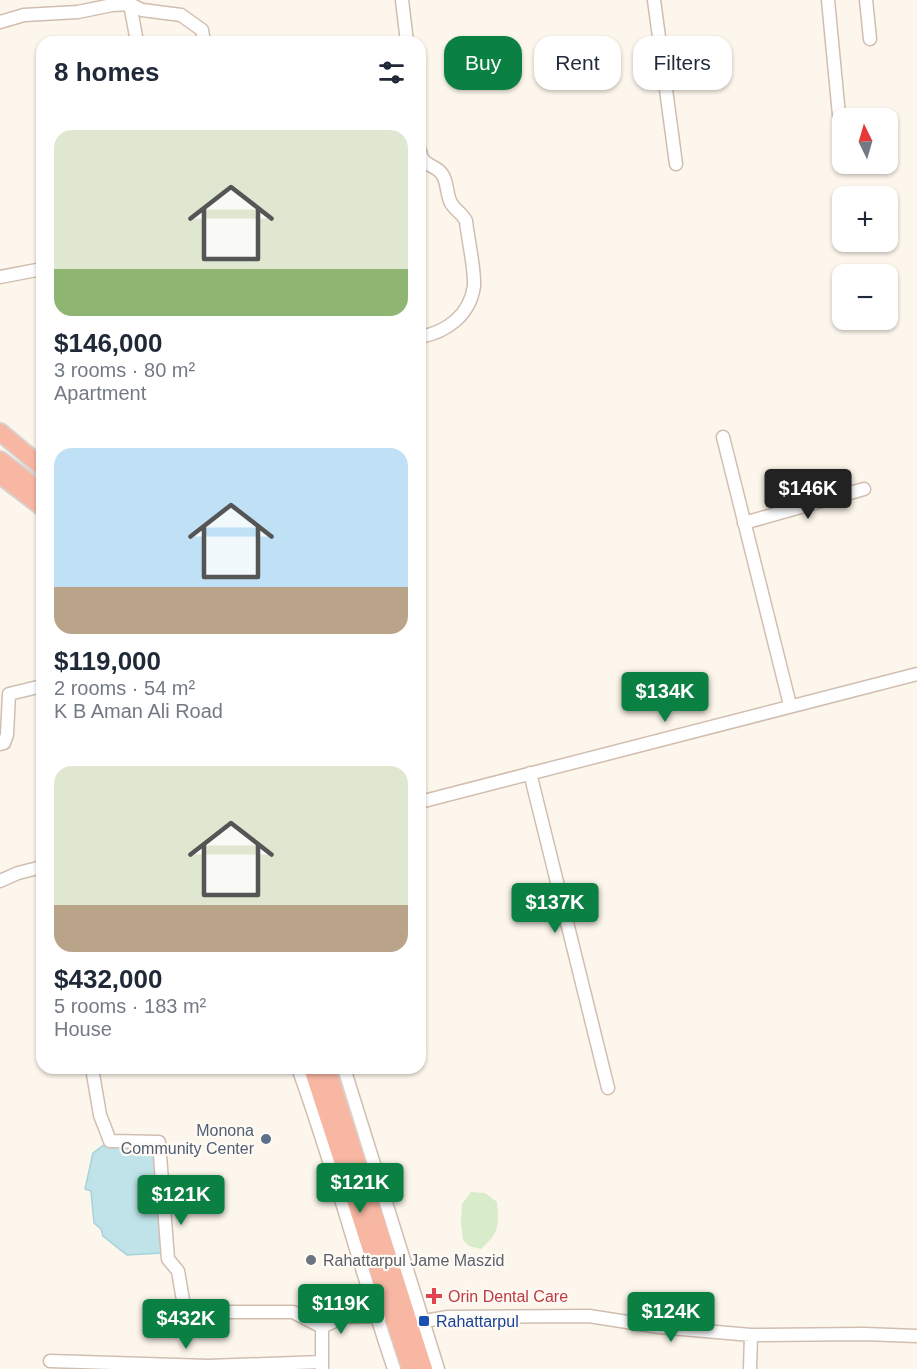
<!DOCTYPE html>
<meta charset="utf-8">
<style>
:root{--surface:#fff;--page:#f2f2f3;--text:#1f2937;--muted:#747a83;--accent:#0b8043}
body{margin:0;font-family:Helvetica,sans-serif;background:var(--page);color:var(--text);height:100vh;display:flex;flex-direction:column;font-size:22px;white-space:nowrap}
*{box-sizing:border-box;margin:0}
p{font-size:20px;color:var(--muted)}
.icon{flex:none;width:33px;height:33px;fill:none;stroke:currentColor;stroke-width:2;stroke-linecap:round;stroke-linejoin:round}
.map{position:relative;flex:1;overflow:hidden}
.details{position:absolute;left:36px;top:36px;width:390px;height:1038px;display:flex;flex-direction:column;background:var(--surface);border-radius:18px;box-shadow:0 2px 4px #0004}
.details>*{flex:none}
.top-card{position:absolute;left:444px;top:36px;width:382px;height:54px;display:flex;gap:12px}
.needle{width:39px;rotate:355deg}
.fabs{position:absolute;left:832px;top:108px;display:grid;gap:12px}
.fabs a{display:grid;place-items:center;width:66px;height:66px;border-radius:12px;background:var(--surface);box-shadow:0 2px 4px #0004;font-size:30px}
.price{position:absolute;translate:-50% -51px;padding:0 14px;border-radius:6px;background:var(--accent);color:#fff;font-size:20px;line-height:39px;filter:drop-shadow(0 2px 3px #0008)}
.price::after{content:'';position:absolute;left:50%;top:36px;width:18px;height:14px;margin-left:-9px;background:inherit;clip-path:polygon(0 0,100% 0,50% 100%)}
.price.current{background:#222;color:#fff}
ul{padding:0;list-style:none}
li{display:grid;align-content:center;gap:12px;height:318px;padding:0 18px}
li span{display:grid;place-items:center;height:186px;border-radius:18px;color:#555}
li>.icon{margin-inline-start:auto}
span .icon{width:108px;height:108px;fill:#fffc;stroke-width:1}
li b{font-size:26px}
h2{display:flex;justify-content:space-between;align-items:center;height:72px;padding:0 18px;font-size:26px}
.pill{padding:0 21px;border-radius:18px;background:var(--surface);box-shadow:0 2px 4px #0004;font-size:21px;line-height:54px}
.pill.current{background:var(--accent);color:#fff}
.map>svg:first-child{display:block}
.green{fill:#d8ecc9}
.water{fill:#bfe3e8;stroke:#a5d3da;stroke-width:1.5}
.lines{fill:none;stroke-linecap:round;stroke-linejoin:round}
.minor-casing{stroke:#d1beb0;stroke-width:15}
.highway-casing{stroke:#dad1cd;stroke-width:20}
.minor{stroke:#fff;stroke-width:12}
.highway{stroke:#f7b7a3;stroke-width:16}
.service-dot{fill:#5c6f8a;stroke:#fffaf3;stroke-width:2}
.worship-dot{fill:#6b7280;stroke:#fffaf3;stroke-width:2}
.health-dot{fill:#e0444e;stroke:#fffaf3;stroke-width:2}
.transit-dot{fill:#1a4fb4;stroke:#fffaf3;stroke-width:2}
.labels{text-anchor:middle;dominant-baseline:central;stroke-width:4.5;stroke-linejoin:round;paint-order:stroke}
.service-label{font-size:16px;fill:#4e5e75;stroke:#fffaf3;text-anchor:end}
.worship-label{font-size:16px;fill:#5b616d;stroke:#fffaf3;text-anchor:start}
.health-label{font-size:16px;fill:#be3a42;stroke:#fffaf3;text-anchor:start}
.transit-label{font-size:16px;fill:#164399;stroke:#fffaf3;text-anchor:start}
</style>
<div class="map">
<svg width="917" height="1369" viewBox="0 0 917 1369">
<rect width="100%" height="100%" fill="#fdf6ec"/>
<!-- green -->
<path class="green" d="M471,1192L485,1193L497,1202C499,1226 499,1233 481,1249L469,1246L463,1240L461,1223L462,1204Z"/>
<!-- water -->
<path class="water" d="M108,1142L154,1144L162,1253L127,1255L103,1236L101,1229L94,1223L91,1191L85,1189L93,1153Z"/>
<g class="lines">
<defs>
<path id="minor" d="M402,0L407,42
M654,0L676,164
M828,0L841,136
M866,0L870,39
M130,4L137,42
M0,22L24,15L78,12L112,5L130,4L142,10L181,15L202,30L204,42
M420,151C422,167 435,164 442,174C448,182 446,194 451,203C455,210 462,213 466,221C468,240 475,269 474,286C470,315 447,332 420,337
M0,277L42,269
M723,437L790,705
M744,523L864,489
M0,744L4,743L7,735L9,694L42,686
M530,773L608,1088
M420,802L917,674
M0,881L18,873L42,867
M92,1068L100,1115L110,1141L159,1142L168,1259L178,1271L185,1312H293L322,1327
M298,1068C334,1167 360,1269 394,1369
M344,1068L438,1369
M416,1320L424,1321L448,1317L589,1316L659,1327L751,1335L864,1334L917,1336
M50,1361L208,1366L322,1362
M322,1368V1327L343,1317L381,1316
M750,1369L751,1335"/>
<path id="highway" d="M0,432L42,467
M0,460L42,492
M0,475L42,507
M312,1068L410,1369
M327,1068L424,1369"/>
</defs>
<!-- minor casing -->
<use href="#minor" class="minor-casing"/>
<!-- highway casing -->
<use href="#highway" class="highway-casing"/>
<!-- minor -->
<use href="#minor" class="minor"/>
<!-- highway -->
<use href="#highway" class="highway"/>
</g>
<!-- markers -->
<circle class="service-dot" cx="266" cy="1139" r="6"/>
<circle class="worship-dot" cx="311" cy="1260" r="6"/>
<path class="health-dot" d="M431 1287h6v6h6v6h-6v6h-6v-6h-6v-6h6z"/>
<rect class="transit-dot" x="418" y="1315" width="12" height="12" rx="3"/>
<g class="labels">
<!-- service labels -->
<g class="service-label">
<text x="254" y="1130">Monona<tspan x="254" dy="18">Community Center</tspan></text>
</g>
<!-- worship labels -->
<g class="worship-label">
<text x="323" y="1260">Rahattarpul Jame Maszid</text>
</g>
<!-- health labels -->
<g class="health-label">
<text x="448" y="1296">Orin Dental Care</text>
</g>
<!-- transit labels -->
<g class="transit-label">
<text x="436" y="1321">Rahattarpul</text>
</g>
</g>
</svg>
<div class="fabs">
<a><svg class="needle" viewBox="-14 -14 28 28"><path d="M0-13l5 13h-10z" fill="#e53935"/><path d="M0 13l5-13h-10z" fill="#747a83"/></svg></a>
<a>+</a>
<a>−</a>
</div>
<b class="price current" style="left:808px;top:520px">$146K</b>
<b class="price" style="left:665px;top:723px">$134K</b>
<b class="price" style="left:555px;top:934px">$137K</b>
<b class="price" style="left:360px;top:1214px">$121K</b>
<b class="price" style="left:181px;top:1226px">$121K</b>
<b class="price" style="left:341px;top:1335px">$119K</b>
<b class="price" style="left:671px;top:1343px">$124K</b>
<b class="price" style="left:186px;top:1350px">$432K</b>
<div class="top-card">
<a class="pill current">Buy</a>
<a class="pill">Rent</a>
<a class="pill">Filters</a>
</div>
<section class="details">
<h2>8 homes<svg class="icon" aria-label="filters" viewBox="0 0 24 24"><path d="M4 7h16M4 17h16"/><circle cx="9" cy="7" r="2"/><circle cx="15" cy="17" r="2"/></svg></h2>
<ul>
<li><span style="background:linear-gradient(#dfe7d0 75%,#8fb573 0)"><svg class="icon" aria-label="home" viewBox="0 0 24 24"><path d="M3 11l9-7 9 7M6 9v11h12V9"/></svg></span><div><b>$146,000</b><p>3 rooms · 80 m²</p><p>Apartment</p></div></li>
<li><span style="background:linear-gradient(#bfe0f5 75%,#b9a48a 0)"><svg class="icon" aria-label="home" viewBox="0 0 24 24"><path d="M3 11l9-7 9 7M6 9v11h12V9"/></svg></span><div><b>$119,000</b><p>2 rooms · 54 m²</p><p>K B Aman Ali Road</p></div></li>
<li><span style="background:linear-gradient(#dfe7d0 75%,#b9a48a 0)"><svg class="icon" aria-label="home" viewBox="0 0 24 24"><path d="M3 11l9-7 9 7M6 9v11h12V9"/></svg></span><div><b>$432,000</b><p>5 rooms · 183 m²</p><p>House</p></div></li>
</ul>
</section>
</div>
